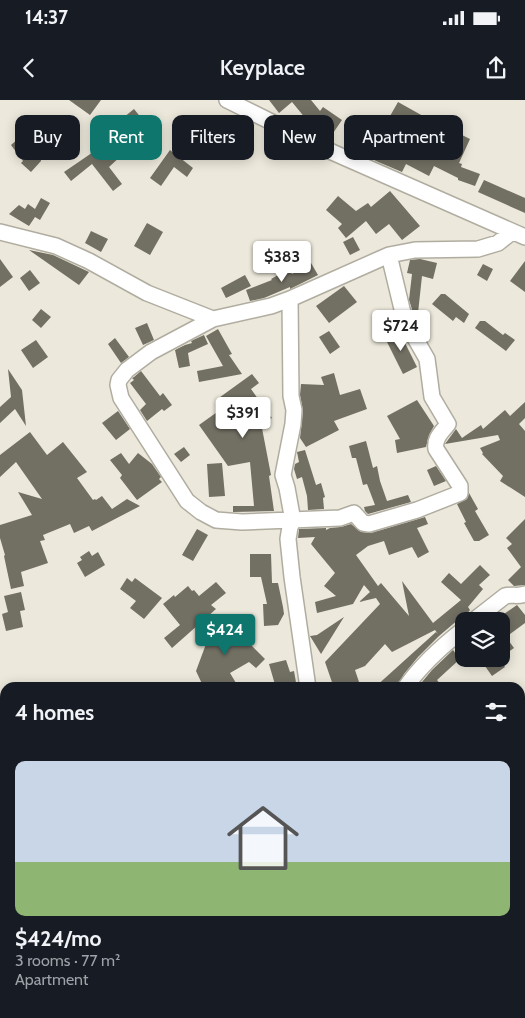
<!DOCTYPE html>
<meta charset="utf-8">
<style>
:root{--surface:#171b24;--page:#242831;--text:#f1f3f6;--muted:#9ea1a6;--line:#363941;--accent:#0f766e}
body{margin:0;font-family:Cabin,sans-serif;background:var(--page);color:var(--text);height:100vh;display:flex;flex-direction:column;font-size:19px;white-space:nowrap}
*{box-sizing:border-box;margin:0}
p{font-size:16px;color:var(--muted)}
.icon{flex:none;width:28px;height:28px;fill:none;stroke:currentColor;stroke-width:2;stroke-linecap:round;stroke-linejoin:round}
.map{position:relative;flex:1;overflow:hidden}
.sheet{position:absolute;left:0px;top:582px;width:525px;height:336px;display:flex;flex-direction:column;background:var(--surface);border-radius:15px 15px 0 0;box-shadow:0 2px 12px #0003}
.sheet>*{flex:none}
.top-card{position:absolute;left:15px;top:15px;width:495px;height:45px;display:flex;gap:10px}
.tools{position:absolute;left:455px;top:512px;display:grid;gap:10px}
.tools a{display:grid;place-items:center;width:55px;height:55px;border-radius:10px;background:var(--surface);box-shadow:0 2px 12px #0003;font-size:25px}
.price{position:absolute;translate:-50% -42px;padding:0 11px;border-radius:5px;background:#fff;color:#222;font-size:16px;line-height:32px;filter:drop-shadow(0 1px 2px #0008)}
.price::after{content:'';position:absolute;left:50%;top:30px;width:15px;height:11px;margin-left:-8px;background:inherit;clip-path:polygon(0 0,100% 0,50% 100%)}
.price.current{background:var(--accent);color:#fff}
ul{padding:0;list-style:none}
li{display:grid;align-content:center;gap:10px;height:265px;padding:0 15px}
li+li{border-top:1px solid var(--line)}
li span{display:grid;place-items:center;height:155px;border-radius:10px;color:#555}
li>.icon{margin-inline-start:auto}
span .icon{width:90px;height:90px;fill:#fffc;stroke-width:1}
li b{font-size:21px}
h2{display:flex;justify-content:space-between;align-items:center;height:60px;padding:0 15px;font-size:21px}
.tag{padding:0 18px;border-radius:10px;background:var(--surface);box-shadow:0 2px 12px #0003;font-size:18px;line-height:45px}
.tag.current{background:var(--accent);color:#fff}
.status{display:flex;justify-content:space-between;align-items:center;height:35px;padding:0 25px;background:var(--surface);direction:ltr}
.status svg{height:14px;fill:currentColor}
header{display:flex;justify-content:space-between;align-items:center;height:65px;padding:0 15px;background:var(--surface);font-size:22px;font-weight:600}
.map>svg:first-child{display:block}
.building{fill:#726f63}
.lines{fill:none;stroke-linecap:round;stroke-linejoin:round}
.street-casing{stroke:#b0ada0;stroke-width:18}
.street{stroke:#fff;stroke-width:15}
</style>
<div class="status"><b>14:37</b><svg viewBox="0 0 49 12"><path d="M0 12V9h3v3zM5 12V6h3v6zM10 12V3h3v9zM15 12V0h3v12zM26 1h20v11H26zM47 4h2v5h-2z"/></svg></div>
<header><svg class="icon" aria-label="back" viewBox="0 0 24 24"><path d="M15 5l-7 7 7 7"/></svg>Keyplace<svg class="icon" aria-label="share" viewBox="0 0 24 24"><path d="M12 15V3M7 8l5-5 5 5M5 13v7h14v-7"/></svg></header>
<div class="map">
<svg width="525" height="918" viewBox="0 0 525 918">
<rect width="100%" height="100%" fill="#ece8db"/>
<!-- building -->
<path class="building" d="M69,0H101L90,15Z
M269,0H311L320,11L323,7L342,20L329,39L310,26L311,25L292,2L279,13Z
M398,2L457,35L458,33L470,39L459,63L462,64L461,67L480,74L475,86L458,80V78L434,66L429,76L406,64L402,72L376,61L350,45L359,28L377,39Z
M134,9L142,19L126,32L118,22Z
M19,38L31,53L33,50L41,57V61L31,72L21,63L23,61L11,45Z
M112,44L122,55L109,67L122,84L113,91L92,64L71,81L64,72L99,48L102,53Z
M170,50L193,68L187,77L174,67L161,86L150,78Z
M484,80L525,98V113L478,92Z
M390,91L420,126L402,140L389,124L376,134L366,121L346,138L338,128L342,124L326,110L338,96L356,111L368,103L371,107Z
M41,98L50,103L40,120L35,117L29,126L9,114L19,105L25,109L28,104L35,109Z
M147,123L163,132L150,155L134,146Z
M91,131L108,139L101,152L85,143Z
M353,137L360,150L350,155L343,142Z
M29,150L53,155L89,172L79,185Z
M0,159L13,177L0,187Z
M420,159L437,163L433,179L422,176L418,213H413L411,206L409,200L412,174L407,173L410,160Z
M525,161V192L510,181Z
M311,163L318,175L290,189V187L264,198L250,201L246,190L272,180L271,179L289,169L292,174Z
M483,164L493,169L487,181L477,175Z
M30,170L40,183L29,191L20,178Z
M245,175L251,186L226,198L221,188Z
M344,186L357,202L329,223L316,206Z
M441,194H445L469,214L464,223L456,217L453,221L432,204Z
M41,209L51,217L41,228L32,220Z
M480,221H485L503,235L505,233L515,240L506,251L475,228Z
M147,223L154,240L143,245L135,228Z
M218,229L232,254L229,255L242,274L199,282L197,271L223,266L206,236Z
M398,229L417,267L403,274L384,236Z
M329,231L340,247L330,254L319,237Z
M204,235L208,244L188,253L190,266L179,268L175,250L185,245L192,243L191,241Z
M115,238L129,257L121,263L108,244Z
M36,240L48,257L33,268L21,250Z
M8,269L22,290L26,326L15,309L0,323V307L11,297Z
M141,271L160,296L163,293L172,305L164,311L162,309L147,321L140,310L146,304L130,283L134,280L132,278L134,277Z
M334,273L340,295L360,289L367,309L334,321L339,330L306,347L300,338L303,311L300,295L301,284L324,285L321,277Z
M252,274L259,283L251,289L272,318L261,323L271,375L269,376L274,411L233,412V406H254L250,362L228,366L199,325L220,310L218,308L220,306L216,300Z
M417,300L434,326L429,335L426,347L397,353L395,340L400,339L387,316Z
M525,302V318L519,324L525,331V397L500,381L503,376L482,354L483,353L480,348L500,340L498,335L445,344L456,329L462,338L481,325L483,329L505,310L510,316Z
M118,311L130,329L116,340L102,323Z
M30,332L47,355L63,342L87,372L77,378L93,400L95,399L96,400L102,396L112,409L127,399L140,406L92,431L89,426L74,433L70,424L43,435L45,440L40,441L48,463L21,472L24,486L11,489L4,456L5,455L0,438V425L32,415L18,392L42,399L16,362L0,377V355Z
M366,341L373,368L377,366L380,381L387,401L408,395L411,402L368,414L365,411L364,407L375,405L367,384L363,385L356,358H352L349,346Z
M184,347L190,355L181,362L174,354Z
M305,350L316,385L321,383L325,397L323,398L324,409L308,410L307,396L302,377L297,379L294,369L295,364L299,362L297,352Z
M121,353L129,364L138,353L152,364L161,377L159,379L162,382L137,400L120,378L122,375L110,360Z
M222,363L225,396L209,397L207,364Z
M436,366L446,381L434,386L427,370Z
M469,393L478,409L475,411L489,435L479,441H474L464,423L466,422L457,404L467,399Z
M425,417L428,424L417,428L429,452L418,458L412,447L389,455L384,441L368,446L356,455L378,486L381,483L409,516L402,481L433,523L461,500L441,482L449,473L461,484L480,465L490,475L479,485L483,489L468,507L470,510L462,520L459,519L439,536L418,557L404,574L396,588H374L436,532L438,534L435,530L392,552L385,544L365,566L355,570L361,588H334L325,562L380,504L376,498L359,502L370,492L364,485L353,504L317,513L315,502L336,496L324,486L335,473L311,444L315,437L298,438L299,429L326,428V430L330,428L341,427L351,424L361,432L371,433Z
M525,419V485L514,486L508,480L521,467L507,448L512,444L506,438Z
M197,429L208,435L193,461L182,455Z
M89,451L92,456L98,452L105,465L85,477L77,463L82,460L80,457Z
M250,454H271L272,483H278L283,507L284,514L278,525L264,526L263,504H267L261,477H250Z
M127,478L132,482L135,478L162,498L144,519L130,508L136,501L120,489Z
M216,482L226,493L211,505L216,509L172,548L164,538L180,525L163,504L174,495L175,497L188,486L192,491L194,490L199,496Z
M21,492L25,510L20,511L23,527L6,531L2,514L8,512L4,496Z
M517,505L525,515V523L506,537L514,548L501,557V516Z
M223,514L235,523L232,526L265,559L256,568L249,562L230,573L239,588H204L196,571L206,544Z
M344,517L321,554L310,536L317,535Z
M453,550L460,559L437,580L443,588H417L432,570Z
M480,559H499L505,567L492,576Z
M286,560L290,572L294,571L297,588H276L269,564Z"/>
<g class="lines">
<defs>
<path id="street" d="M227,0L332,52L525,137
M0,132L56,146L89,161L147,193L213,219
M389,155L402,209L407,224L427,259L432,297L448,324C442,332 434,338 436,349L460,386V393L417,410L369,424L363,423L354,413L340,418L242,422L216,420L201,412L187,401L121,298L118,285L119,280L127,270L151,252L213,219L271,206L290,199L389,155L415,150L478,149L498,143L512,132
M290,199L291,296L294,310L293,324L283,375L287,388L293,421L290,427L288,439L292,477L308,588
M473,521L505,496C512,494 518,497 525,494
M405,588C421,565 442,546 464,529"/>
</defs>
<!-- street casing -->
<use href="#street" class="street-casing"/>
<!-- street -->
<use href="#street" class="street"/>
</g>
</svg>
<div class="tools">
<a><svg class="icon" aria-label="layers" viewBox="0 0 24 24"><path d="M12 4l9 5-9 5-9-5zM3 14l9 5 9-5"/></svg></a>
</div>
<b class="price" style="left:282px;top:183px">$383</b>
<b class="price" style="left:401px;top:252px">$724</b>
<b class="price" style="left:243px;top:339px">$391</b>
<b class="price current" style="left:225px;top:556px">$424</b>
<div class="top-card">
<a class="tag">Buy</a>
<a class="tag current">Rent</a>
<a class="tag">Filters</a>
<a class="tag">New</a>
<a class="tag">Apartment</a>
</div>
<section class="sheet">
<h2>4 homes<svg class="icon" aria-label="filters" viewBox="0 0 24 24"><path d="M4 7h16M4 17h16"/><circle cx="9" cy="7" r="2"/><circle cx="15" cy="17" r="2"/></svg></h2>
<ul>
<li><span style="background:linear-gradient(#c9d6e8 65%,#8fb573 0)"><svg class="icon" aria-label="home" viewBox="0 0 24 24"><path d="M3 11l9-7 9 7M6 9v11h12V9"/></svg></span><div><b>$424/mo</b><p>3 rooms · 77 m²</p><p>Apartment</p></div></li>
</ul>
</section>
</div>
